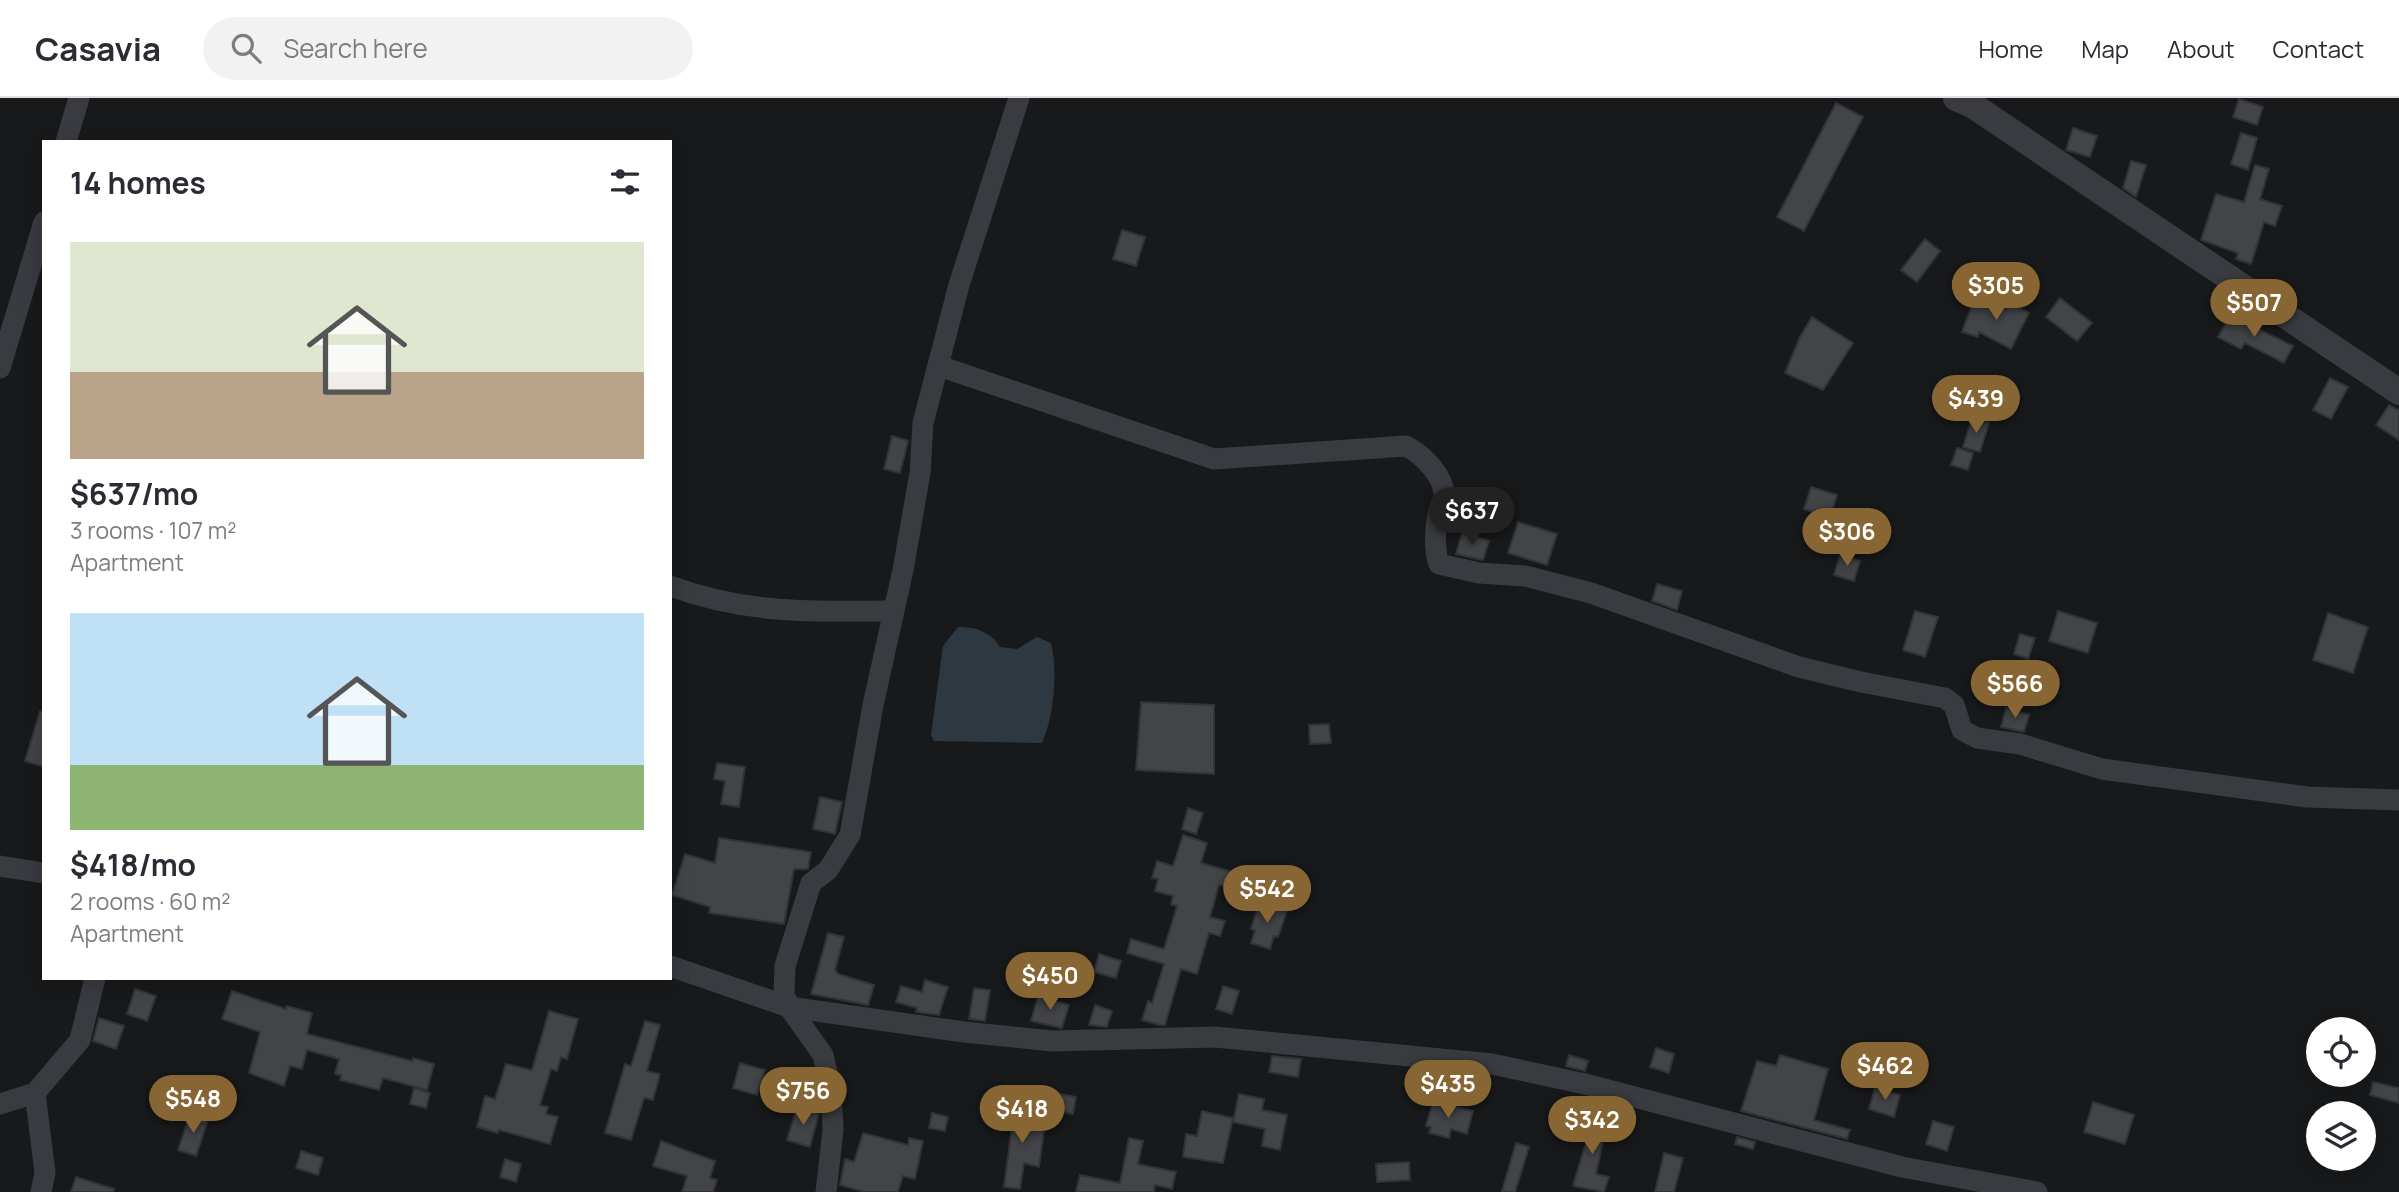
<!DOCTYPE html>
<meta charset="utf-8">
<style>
:root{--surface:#fff;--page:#f2f2f3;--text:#2b2b33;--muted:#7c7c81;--line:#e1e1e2;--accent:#876633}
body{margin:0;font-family:Manrope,sans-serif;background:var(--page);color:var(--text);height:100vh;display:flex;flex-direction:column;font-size:26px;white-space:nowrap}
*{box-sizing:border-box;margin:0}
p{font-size:23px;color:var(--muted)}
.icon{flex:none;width:38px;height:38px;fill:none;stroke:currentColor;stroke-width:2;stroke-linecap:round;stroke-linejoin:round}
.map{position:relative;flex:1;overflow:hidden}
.side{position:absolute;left:42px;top:42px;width:630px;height:840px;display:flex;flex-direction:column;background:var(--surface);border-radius:0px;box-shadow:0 4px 18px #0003}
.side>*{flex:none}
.tools{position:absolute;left:2306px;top:919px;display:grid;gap:14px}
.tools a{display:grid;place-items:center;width:70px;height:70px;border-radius:50%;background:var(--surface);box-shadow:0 4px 18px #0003;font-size:35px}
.price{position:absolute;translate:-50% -60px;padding:0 16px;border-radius:24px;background:var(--accent);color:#fff;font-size:23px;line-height:46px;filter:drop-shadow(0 2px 4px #0008)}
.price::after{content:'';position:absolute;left:50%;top:42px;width:21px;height:16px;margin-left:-10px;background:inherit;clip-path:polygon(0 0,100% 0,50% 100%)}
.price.on{background:#222;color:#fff}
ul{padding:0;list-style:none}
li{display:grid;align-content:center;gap:14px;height:371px;padding:0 28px}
li span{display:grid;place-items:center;height:217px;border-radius:0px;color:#555}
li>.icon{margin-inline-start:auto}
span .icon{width:126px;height:126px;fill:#fffc;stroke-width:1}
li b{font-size:30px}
h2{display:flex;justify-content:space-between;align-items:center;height:84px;padding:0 28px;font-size:30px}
header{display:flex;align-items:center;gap:42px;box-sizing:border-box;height:98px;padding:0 35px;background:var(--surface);border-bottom:2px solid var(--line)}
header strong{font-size:33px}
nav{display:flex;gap:38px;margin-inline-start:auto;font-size:24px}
.search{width:490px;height:63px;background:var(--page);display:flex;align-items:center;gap:18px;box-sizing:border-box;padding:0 24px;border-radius:38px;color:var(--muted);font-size:26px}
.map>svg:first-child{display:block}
.water{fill:#2e3840}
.building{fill:#424448;stroke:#323337;stroke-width:2}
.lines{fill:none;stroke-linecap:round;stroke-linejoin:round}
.minor{stroke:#393b40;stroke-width:21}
.tertiary{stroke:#393b40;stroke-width:26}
</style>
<header>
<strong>Casavia</strong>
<div class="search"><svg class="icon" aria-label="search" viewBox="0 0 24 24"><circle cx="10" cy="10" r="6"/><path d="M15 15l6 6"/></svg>Search here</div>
<nav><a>Home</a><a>Map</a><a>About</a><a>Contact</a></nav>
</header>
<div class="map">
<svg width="2399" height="1094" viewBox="0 0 2399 1094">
<rect width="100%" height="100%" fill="#18191b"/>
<!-- water -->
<path class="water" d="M958,529C976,529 991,534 1000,549L1017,551L1037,539L1051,545C1058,574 1054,618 1042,645L934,643L931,637L943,548Z"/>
<!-- building -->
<path class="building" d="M2239,1L2263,9L2257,27L2233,19Z
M1836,5L1863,19L1804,133L1777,119Z
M2073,30L2097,38L2090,59L2066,52Z
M2241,35L2257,40L2248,72L2231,66Z
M2131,63L2146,67L2136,99L2123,90Z
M2255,67L2269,71L2260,101L2282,108L2275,128L2264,124L2251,166L2236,161L2238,155L2201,142L2216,96L2244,104Z
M1122,132L1145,139L1136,168L1113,161Z
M1925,141L1940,153L1917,184L1901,172Z
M2060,200L2092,225L2077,243L2046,219Z
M1974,201L2006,211L2009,205L2029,215L2011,251L1979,234L1978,239L1962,234Z
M2230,217L2293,248L2284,265L2245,245L2241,251L2218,239Z
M1812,219L1853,245L1823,292L1785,275L1800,239Z
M2330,280L2348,289L2331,321L2313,312Z
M2389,307L2399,312V342L2376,327Z
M1972,320L1989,325L1980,354L1963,349Z
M892,338L908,343L900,375L884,371Z
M1957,350L1973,355L1968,372L1951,367Z
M1811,389L1837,397L1830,420L1804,411Z
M1518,424L1557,436L1547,467L1508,455Z
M1462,435L1489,443L1483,462L1456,456Z
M1840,457L1860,463L1854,483L1834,477Z
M1657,486L1682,493L1677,512L1652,503Z
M1915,513L1938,519L1925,559L1903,552Z
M2058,513L2097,525L2088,555L2049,543Z
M2328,515L2368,529L2353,575L2313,562Z
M2020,536L2035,540L2028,561L2014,556Z
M1141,604L1214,607V676L1136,672Z
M2006,610L2029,617L2024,634L2001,629Z
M40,613H44V669L25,663Z
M1329,626L1331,645L1310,646L1309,627Z
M717,665L745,669L739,709L721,706L725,683L714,681Z
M820,699L842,704L835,736L813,731Z
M1188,710L1203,715L1196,736L1182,731Z
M1183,737L1207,745L1201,765L1236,775L1232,790L1219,787L1210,819L1225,823L1220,838L1209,835L1197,876L1181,871L1165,927H1160L1142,922L1148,903L1152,905L1164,866L1127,855L1131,841L1164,851L1177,808L1171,806L1173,798L1155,793L1158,781L1152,780L1157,763L1173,768Z
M719,740L811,754L808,771H794L784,826L709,815L710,809L672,797L685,756L715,765Z
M1259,804L1287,813L1278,839L1274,838L1270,851L1251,845L1255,832L1251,831Z
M828,835L844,839L835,872L838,876L874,887L868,907L811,896Z
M1099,856L1121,863L1116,880L1094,874Z
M925,882L948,889L939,917L916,914L917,910L896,904L901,888L922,894Z
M1223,888L1239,893L1232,916L1216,911Z
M974,890L990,892L985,923L969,921Z
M135,891L156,898L147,923L127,916Z
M232,893L286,911L287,908L312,915L307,936L412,963L413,960L434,966L427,992L383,980L379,992L340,982L341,977L335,976L339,961L307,952L302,971L290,968L284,988L249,975L260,934L222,921Z
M1038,898L1069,907L1062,930L1031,923Z
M1095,907L1112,913L1107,929L1089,927Z
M549,913L578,921L567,961L561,959L557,973L551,971L540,1007L548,1009L546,1016L558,1019L550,1046L499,1032L498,1035L477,1029L485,998L495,1001L506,966L532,972Z
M99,920L124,928L116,951L93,943Z
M645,923L660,927L647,973L660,976L653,1002L644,1000L631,1042L605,1035L625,966L631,968Z
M1656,950L1674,956L1669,975L1650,969Z
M1569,957L1588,963L1585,973L1566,968Z
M1780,957L1828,971L1814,1022L1850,1032L1847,1041L1741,1013L1757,963L1776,968Z
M1272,958L1301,961L1298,979L1269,974Z
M740,965L765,972L757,997L733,990Z
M2373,984L2399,990V1005L2370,997Z
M414,990L430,995L426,1010L410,1006Z
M1875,990L1900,997L1894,1019L1869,1011Z
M1061,996L1076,999L1073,1016L1057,1013Z
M1239,996L1264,1001L1262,1012L1287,1017L1280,1052L1262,1048L1265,1031L1233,1024Z
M1016,998L1031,1001L1026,1029L1044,1032L1039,1069L1024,1065L1020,1091L1004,1089Z
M1433,1003L1473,1013L1467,1036L1451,1031L1449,1040L1429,1035L1431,1029L1426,1028Z
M2093,1004L2134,1017L2125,1046L2084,1034Z
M797,1009L819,1015L810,1049L787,1042Z
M1202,1013L1233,1020L1223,1065L1183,1059L1186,1036L1197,1038Z
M932,1015L948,1019L945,1033L929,1030Z
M1590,1015L1608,1020L1596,1076L1609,1079L1604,1094L1573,1088L1589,1034L1585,1033Z
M190,1016L208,1022L196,1058L178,1052Z
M1933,1023L1954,1029L1947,1053L1926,1046Z
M863,1035L908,1047L909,1040L923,1043L915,1081L903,1078L898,1094H865L840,1087L845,1061L854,1064Z
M1737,1039L1755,1044L1753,1051L1735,1046Z
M1129,1040L1143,1043L1138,1066L1176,1074L1172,1091L1155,1087L1154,1094H1076L1080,1077L1120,1085Z
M661,1043L715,1063L710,1080L717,1082L713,1094H682L687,1078L653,1068Z
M1516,1045L1529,1049L1515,1094H1507L1502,1093Z
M301,1053L323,1060L318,1077L296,1070Z
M1664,1055L1683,1060L1674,1094H1655Z
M505,1061L521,1066L516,1084L500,1079Z
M1409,1064L1410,1082L1377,1084L1376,1066Z
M76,1079L114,1091L113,1094H71Z"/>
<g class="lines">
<!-- minor -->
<path class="minor" d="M66,44L79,0
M939,268L1214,361L1406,348C1423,357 1446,379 1444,400C1443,406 1439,411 1438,416C1435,431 1434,452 1439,466L1479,475L1525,478L1591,495L1799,569L1861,584L1945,600L1954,607L1962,632L1977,640L2020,646L2102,671L2307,699L2399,702
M0,270L44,124
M670,488C746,516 814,514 893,513
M0,768L44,775
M670,868L789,909L964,934L1052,943L1215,939L1492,966L1585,986L1902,1069L2037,1094
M35,995L45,1075L41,1094
M0,1006L35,995L80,942L95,880
M826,1094L833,1032L831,992L823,957L789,909L784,896L785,868L811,785L828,772L850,737L873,607L903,472L920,375L923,325L959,187L1019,0"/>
<!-- tertiary -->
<path class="tertiary" d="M1956,0L1972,7L2399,294"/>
</g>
</svg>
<div class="tools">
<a><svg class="icon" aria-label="locate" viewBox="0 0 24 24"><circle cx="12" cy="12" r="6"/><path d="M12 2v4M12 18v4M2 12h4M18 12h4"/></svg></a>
<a><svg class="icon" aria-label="layers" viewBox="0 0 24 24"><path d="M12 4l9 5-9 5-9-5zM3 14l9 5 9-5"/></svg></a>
</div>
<b class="price" style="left:1996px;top:224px">$305</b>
<b class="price" style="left:2254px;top:241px">$507</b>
<b class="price" style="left:1976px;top:337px">$439</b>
<b class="price on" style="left:1472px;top:449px">$637</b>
<b class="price" style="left:1847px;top:470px">$306</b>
<b class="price" style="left:2015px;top:622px">$566</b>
<b class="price" style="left:1267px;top:827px">$542</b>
<b class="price" style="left:1050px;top:914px">$450</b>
<b class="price" style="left:1885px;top:1004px">$462</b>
<b class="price" style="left:1448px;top:1022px">$435</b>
<b class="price" style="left:803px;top:1029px">$756</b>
<b class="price" style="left:193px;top:1037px">$548</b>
<b class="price" style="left:1022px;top:1047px">$418</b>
<b class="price" style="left:1592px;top:1058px">$342</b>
<section class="side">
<h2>14 homes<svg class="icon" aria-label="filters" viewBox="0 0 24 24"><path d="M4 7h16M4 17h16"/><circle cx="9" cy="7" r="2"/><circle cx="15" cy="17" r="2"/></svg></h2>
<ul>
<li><span style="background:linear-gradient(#dfe7d0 60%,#b9a48a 0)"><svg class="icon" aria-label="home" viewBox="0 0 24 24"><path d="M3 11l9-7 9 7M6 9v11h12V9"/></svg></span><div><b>$637/mo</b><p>3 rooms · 107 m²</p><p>Apartment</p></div></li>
<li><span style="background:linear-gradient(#bfe0f5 70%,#8fb573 0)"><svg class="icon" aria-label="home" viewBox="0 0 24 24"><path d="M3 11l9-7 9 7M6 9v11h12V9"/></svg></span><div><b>$418/mo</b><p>2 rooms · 60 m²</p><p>Apartment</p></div></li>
</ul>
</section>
</div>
